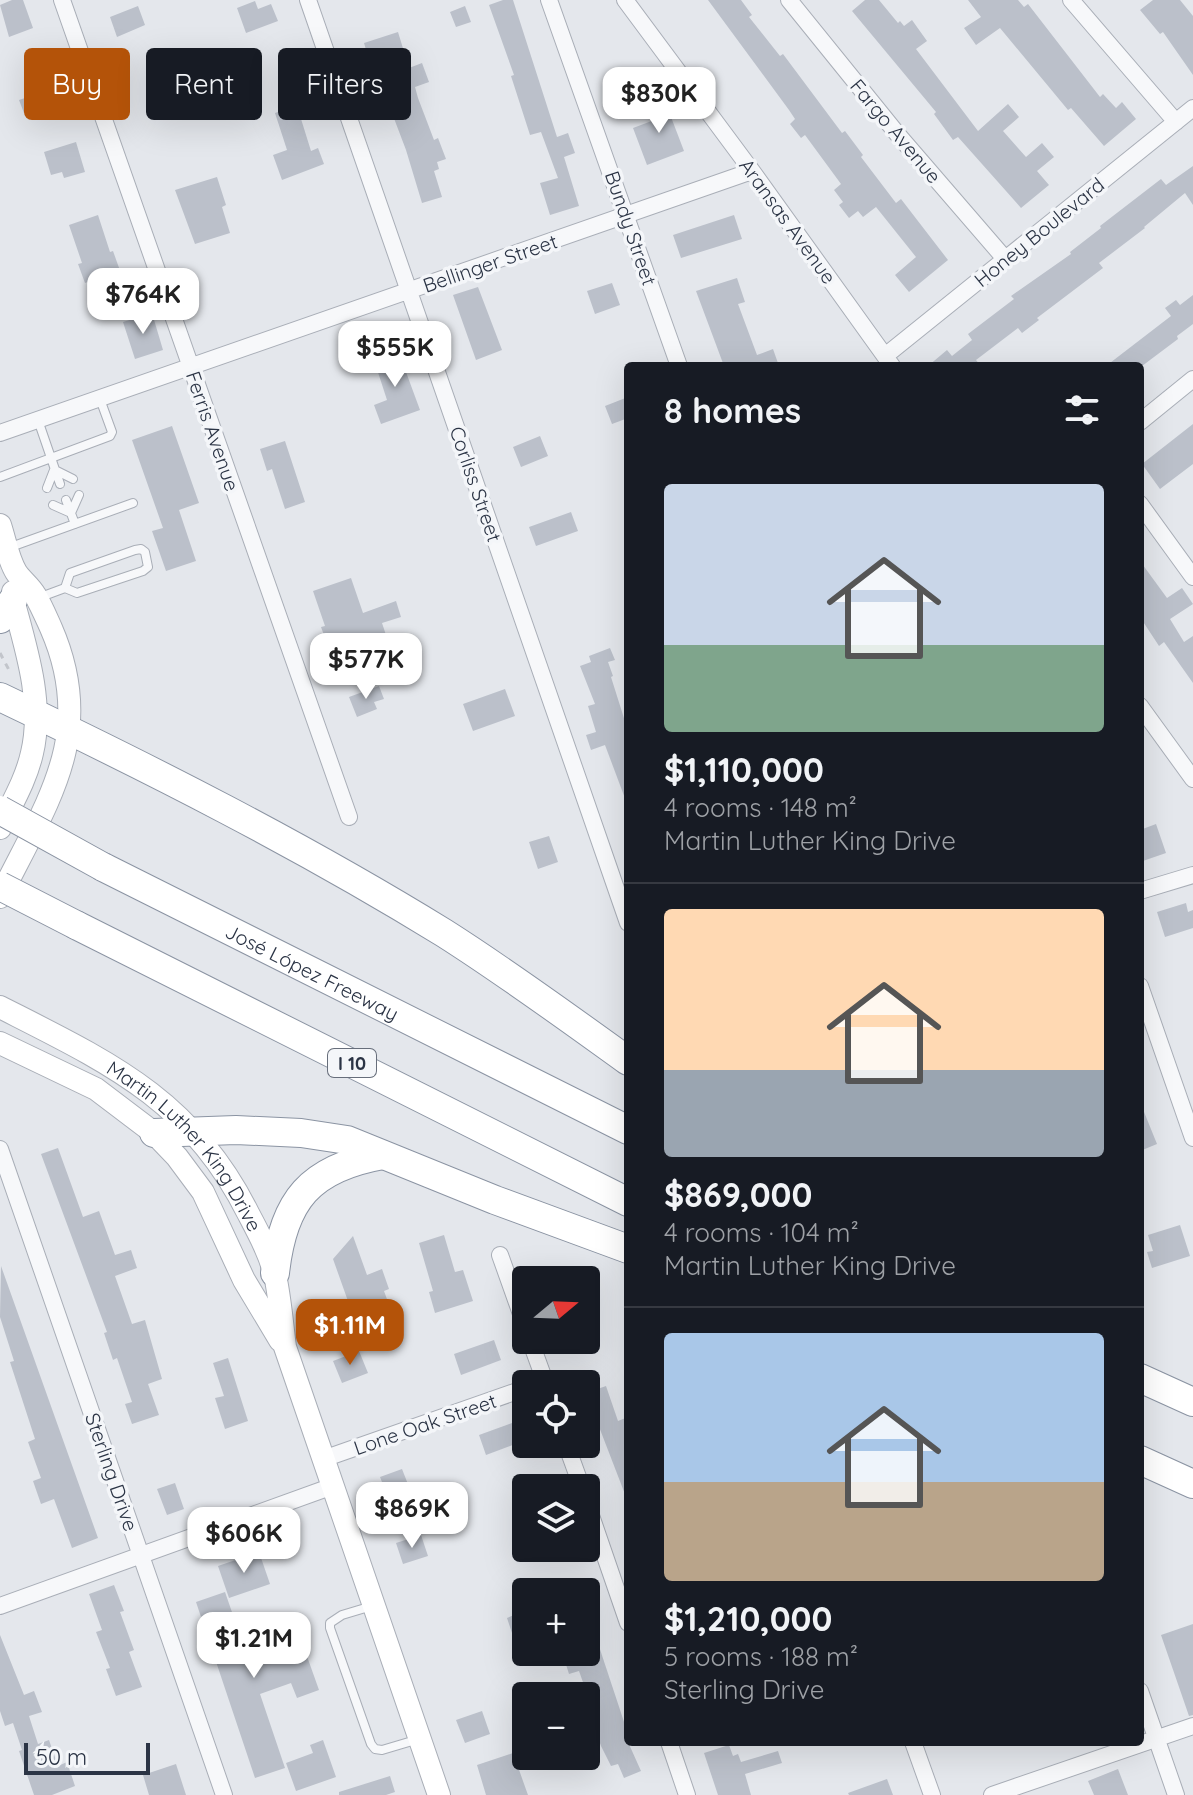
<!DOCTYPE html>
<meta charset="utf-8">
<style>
:root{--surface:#171b24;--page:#20242c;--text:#f1f3f6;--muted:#9ea1a6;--line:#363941;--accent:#b45309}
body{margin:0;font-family:Quicksand,sans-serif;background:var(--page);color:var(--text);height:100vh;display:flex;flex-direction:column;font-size:30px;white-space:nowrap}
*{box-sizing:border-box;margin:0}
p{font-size:26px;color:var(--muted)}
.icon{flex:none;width:44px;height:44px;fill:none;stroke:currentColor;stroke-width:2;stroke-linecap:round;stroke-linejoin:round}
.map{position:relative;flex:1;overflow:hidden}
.details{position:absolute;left:624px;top:362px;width:520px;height:1384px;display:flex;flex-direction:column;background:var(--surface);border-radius:8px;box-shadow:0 8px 32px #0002}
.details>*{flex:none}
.top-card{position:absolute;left:24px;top:48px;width:480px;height:72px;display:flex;gap:16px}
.needle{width:52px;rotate:71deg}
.fabs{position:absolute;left:512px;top:1266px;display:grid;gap:16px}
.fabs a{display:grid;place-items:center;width:88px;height:88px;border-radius:8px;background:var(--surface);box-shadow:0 8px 32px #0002;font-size:40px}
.scale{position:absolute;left:24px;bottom:20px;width:126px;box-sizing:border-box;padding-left:8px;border:4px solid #2b3445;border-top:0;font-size:22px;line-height:28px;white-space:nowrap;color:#2b3445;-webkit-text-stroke:6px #f4f6f9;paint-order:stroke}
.price{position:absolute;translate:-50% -68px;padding:0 18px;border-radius:16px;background:#fff;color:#222;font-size:26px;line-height:52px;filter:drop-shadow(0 2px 4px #0008)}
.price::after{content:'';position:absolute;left:50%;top:48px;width:24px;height:18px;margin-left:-12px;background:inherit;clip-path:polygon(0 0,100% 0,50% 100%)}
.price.active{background:var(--accent);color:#fff}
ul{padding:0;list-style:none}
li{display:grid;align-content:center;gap:16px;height:424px;padding:0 40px}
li+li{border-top:2px solid var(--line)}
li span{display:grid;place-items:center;height:248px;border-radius:8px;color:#555}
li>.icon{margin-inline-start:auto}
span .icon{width:144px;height:144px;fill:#fffc;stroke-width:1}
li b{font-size:34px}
h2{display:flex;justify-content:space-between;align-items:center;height:96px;padding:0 40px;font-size:34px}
.chip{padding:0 28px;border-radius:8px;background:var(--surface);box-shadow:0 8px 32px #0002;font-size:28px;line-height:72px}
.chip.active{background:var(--accent);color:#fff}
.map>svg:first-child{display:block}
.building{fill:#bbc0ca}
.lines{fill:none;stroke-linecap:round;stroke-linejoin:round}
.lane-casing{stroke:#a9aeb7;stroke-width:10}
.street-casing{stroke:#a9aeb7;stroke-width:18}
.secondary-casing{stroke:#a9aeb7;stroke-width:24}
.highway-casing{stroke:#8b94a3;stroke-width:30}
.path{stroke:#c2c5cb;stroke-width:3;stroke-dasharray:6 6;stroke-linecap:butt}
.lane{stroke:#f7f8fa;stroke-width:8}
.street{stroke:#f7f8fa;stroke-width:16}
.secondary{stroke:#fff;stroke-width:22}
.highway{stroke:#fff;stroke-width:28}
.highway-bridge-casing{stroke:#8b94a3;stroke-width:30;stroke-linecap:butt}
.highway-bridge{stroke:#fff;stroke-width:28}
.labels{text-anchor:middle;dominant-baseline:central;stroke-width:7;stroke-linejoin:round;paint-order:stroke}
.shield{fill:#f4f6f9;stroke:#676e7b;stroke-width:2}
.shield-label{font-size:18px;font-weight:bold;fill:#2b3445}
.street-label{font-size:20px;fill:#2b3445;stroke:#f4f6f9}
</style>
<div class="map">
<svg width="1193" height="1795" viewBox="0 0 1193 1795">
<rect width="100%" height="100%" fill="#e4e7ec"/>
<!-- building -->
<path class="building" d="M12,0H23L33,28L9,37L0,5Z
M503,0H513L557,137L568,133L575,153L564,157L579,206L550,215L540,183L558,178L541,132L530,135L511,76L514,75L489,5Z
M708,0H741L752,15L749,17L780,56L783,54L842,133L845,131L863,155L861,157L896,203L901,199L948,260L909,292L895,275L916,257L876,207L863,217L858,211L849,218L839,205L843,202L834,190L841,184L805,135L801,138L790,124L795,119L789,110Z
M865,0H879L898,23L900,21L904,26L912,20L927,41L916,49L978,131L1008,104L1019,117L1003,131L1026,157L1042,143L1054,157L1037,171L1049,185L1021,208L958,137L953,140L934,114L936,112L852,11Z
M968,0H1018L1024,7L1028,4L1100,97L1103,94L1116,108L1122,102L1136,119L1104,146L1071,108L1068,110L1000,28L976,45L964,28L981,17Z
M1153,0H1180L1193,16V75L1163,32L1160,34L1140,10Z
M255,1L258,9L271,4L278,21L246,33L237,8Z
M138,6L145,25L117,37L110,17Z
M465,6L471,22L456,27L450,12Z
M398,32L409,68L422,63L429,82L415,87L418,98L434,140L438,138L446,159L437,162L439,169L434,171L442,197L422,203L406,150L384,92L365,99L359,81L374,76L364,43Z
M63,57L68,71L53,77L48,62Z
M49,67L60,100L24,113L19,100L31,96L26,85L35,82L32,73Z
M663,96L684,151L647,165L633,128L657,119L650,101Z
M297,106L311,151L318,148L324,164L282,180L273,155L287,150L275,113Z
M76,142L85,172L64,178L62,172L51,175L44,152Z
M1193,166V205L1185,193L1144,227L1145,228L1099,263L1103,268L1037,318L1039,320L1022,333L1018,328L976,360L981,366H928L947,350L952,356L972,340L968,334L1014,299L1011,296L1071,254L1070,252L1101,228L1100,226L1161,179L1166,185Z
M217,177L226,205L222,207L230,233L195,244L175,190Z
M98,215L110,252L113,251L123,279L103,286L100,277L85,283L78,264L82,263L69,225Z
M734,215L742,239L681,258L673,235Z
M737,278L745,302L738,304L757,355L773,349L779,366H724L696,291Z
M612,283L620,305L595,314L587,291Z
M478,287L502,350L476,360L453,295Z
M1193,295V324L1177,336L1178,339L1142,366H1106L1171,316L1165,308L1176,300L1180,305Z
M152,313L163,350L135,359L123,322Z
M401,352L408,372H406L420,410L381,424L374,405L387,400L374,360Z
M628,397V418L612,424L605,406Z
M1193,424V464L1160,489L1142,464Z
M172,426L199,503L179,510L196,561L166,571L152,531L163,528L132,440Z
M540,436L548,456L521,467L513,447Z
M285,441L305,502L285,509L272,469L267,471L260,449Z
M571,512L578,531L536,546L529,527Z
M1140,561L1167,598L1182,588L1193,604L1170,619L1184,642L1193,636V683L1164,642L1159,646L1140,617Z
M351,578L363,613L396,601L401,617L382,623L387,638L332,657L321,627L325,626L313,591Z
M610,648L615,660L608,662L613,676L611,677L628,731L626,801L605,745L591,750L586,735L596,732L588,706L595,704L580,666L591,662L589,656Z
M379,686L384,699L374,702L377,709L357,717L349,697Z
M505,689L515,716L473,731L463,704Z
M1156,824L1166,853L1140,862V830Z
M549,836L558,862L538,869L529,842Z
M1186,903L1188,912L1193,910V928L1165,937L1157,912Z
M1140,1102L1157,1144L1140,1151Z
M58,1148L83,1217L99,1211L115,1255L131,1250L137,1268L115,1276L132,1324L145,1320L162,1379L148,1384L159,1415L132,1424L125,1404L132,1402L117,1358L113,1360L104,1333L107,1332L41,1154Z
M1180,1225L1190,1256L1152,1268L1147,1252L1153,1251L1148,1235Z
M444,1235L455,1272L463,1270L473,1301L435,1313L429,1292L433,1291L419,1243Z
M353,1236L367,1275L382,1269L389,1289L384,1291L388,1302L375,1307L381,1325L359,1332L333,1259Z
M1,1266L98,1538L72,1548L54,1499L41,1504L33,1481L41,1478L28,1442L35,1439L10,1362L14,1361L0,1317Z
M494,1340L501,1360L461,1375L454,1354Z
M359,1351L368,1373L342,1383L333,1361Z
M228,1358L248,1421L225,1429L215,1398L224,1396L213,1363Z
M606,1386L618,1421L628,1417V1502L586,1393Z
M520,1420L526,1440L486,1455L479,1435Z
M402,1469L415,1502L393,1510L380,1477Z
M175,1483L184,1509L167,1515L157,1489Z
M421,1535L428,1556L403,1564L396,1543Z
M259,1552L270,1584L229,1598L218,1566Z
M114,1585L124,1611L120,1612L134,1650L129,1652L142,1687L116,1696L106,1669L110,1668L96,1632L102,1630L89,1594Z
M225,1592L251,1667L281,1656L275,1639L298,1631L319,1690L297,1698L291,1683L260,1694L285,1768L255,1778L196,1602Z
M526,1610V1627L512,1633L507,1618Z
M586,1616H589L628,1734V1742L641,1771L624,1778L618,1764L611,1766L601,1746L592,1720L596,1719L579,1671L569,1674L562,1652H586Z
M1193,1624V1715L1189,1716L1161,1635Z
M0,1635L24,1695L34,1691L42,1712L29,1716L38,1744L49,1740L58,1766L67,1762L75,1786L52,1795H34L19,1751L22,1750L13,1723L5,1726L0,1711Z
M482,1711L490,1734L465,1743L456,1720Z
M323,1740L336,1777L296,1791L286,1763L313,1753L310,1745Z
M729,1745L733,1756L738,1754L741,1762L778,1751L782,1763L745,1774L751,1795H718L704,1753Z
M513,1753L528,1795H486L477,1765Z
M176,1764L186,1795H149L143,1775Z
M1118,1769L1128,1795H1094L1088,1781Z
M390,1776L395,1792L386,1795H339V1792Z
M887,1779L893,1795H849L848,1793Z"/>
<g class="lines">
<defs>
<path id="lane" d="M38,420L60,484
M55,470L73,479
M0,477L110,436L112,432L100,399
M47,488L54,470
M66,500L75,524
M53,505L71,513
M71,513L79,495
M8,548L133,503
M38,598L65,588L77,593L143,571L148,567L145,552L141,549L135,550L70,573L65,588
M372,1606L342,1615L330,1623V1628L371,1744L375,1749L382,1750L419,1739"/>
<path id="street" d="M62,0L349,817
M308,0L628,923
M549,0L679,366
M625,0L752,171L892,366
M789,0L899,136L1006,260
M1071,0L1176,122
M885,356L1193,108
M1140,422L1193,379
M0,433L752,171
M1140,504L1193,577
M1140,706L1193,779
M1140,891L1193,875
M1140,986L1193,1138
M0,1149L224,1795
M500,1255L526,1328
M530,1340L546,1384
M566,1444L582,1488
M323,1459L526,1388
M586,1501L628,1623
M0,1606L333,1486
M1140,1691L1176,1795
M669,1742L687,1795
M913,1742L932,1795
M992,1795L1193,1726"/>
<g id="secondary">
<path d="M0,525C5,540 8,559 16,572C21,580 30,586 35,595C41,605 46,617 51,628C98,735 46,803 0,897"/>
<path d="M0,828C12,803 26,780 32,753C44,703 26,648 13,600V592"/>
<path id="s1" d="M0,1007C108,1062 191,1099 248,1213C258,1232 270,1254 275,1275C280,1298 282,1324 285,1347L439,1795"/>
<path d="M0,1043L96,1089L154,1133L177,1157L203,1192L244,1280L280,1340"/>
</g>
<g id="highway">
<path d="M0,619L13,600"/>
<path d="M0,697C151,769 301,845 444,933C507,973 567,1017 628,1061"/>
<path id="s2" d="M103,867L628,1130"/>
<path d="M76,925L628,1202"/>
<path d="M154,1133L236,1130L301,1133L347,1140L495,1200L628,1249"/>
<path d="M275,1273C283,1200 310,1168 383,1155"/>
<path d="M1140,1378L1193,1402"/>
<path d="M1140,1460L1193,1484"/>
</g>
</defs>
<!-- lane casing -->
<use href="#lane" class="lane-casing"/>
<!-- street casing -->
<use href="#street" class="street-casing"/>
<!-- secondary casing -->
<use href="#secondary" class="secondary-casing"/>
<!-- highway casing -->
<use href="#highway" class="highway-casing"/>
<!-- path -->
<path class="path" d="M0,653L9,670"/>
<!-- lane -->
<use href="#lane" class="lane"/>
<!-- street -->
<use href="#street" class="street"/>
<!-- secondary -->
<use href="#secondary" class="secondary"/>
<!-- highway -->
<use href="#highway" class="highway"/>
<defs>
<path id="highway-bridge" d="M0,810L103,867
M0,886L76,925"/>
</defs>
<!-- highway-bridge casing -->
<use href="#highway-bridge" class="highway-bridge-casing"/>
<!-- highway-bridge -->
<use href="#highway-bridge" class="highway-bridge"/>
</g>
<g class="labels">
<!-- shield labels -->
<rect class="shield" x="328" y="1049" width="48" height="28" rx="6"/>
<g class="shield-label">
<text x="352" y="1063">I 10</text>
</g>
<!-- street labels -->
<g class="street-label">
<text transform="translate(896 131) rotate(50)">Fargo Avenue</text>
<text transform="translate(788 221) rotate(54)">Aransas Avenue</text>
<text transform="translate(631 228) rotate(71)">Bundy Street</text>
<text transform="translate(1039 232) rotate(-39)">Honey Boulevard</text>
<text transform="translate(490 263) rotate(-19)">Bellinger Street</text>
<text transform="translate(213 431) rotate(71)">Ferris Avenue</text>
<text transform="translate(476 484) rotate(71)">Corliss Street</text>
<text stroke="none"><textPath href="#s2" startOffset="234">José López Freeway</textPath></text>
<text stroke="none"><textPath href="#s1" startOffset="236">Martin Luther King Drive</textPath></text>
<text transform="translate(425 1424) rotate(-19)">Lone Oak Street</text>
<text transform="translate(112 1472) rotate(71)">Sterling Drive</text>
</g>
</g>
</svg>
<div class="fabs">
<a><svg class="needle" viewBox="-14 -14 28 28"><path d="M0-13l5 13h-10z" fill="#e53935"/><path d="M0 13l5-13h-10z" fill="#9ea1a6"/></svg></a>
<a><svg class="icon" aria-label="locate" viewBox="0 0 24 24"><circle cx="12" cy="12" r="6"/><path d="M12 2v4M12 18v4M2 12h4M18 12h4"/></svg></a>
<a><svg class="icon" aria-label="layers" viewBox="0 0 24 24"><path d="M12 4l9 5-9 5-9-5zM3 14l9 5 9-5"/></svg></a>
<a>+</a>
<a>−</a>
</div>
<div class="scale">50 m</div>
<b class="price" style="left:659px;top:135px">$830K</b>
<b class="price" style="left:143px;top:336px">$764K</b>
<b class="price" style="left:395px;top:389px">$555K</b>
<b class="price" style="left:366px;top:701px">$577K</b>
<b class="price active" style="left:350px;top:1367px">$1.11M</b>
<b class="price" style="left:412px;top:1550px">$869K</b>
<b class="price" style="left:244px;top:1575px">$606K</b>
<b class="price" style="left:254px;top:1680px">$1.21M</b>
<div class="top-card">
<a class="chip active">Buy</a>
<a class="chip">Rent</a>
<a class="chip">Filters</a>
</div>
<section class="details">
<h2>8 homes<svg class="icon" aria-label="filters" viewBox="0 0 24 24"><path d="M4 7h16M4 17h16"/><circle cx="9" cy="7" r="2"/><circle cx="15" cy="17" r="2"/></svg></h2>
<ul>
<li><span style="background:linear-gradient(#c9d6e8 65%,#7fa58c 0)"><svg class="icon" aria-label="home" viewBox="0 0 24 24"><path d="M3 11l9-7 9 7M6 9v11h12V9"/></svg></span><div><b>$1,110,000</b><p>4 rooms · 148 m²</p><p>Martin Luther King Drive</p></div></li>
<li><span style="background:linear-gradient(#ffd9b3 65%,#9aa5b1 0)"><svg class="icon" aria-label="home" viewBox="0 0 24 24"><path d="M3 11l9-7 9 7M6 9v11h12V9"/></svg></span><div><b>$869,000</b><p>4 rooms · 104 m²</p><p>Martin Luther King Drive</p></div></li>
<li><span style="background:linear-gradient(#a9c7e8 60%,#b9a48a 0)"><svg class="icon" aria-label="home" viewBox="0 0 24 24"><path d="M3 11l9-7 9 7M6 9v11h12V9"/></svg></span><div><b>$1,210,000</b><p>5 rooms · 188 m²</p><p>Sterling Drive</p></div></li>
</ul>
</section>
</div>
